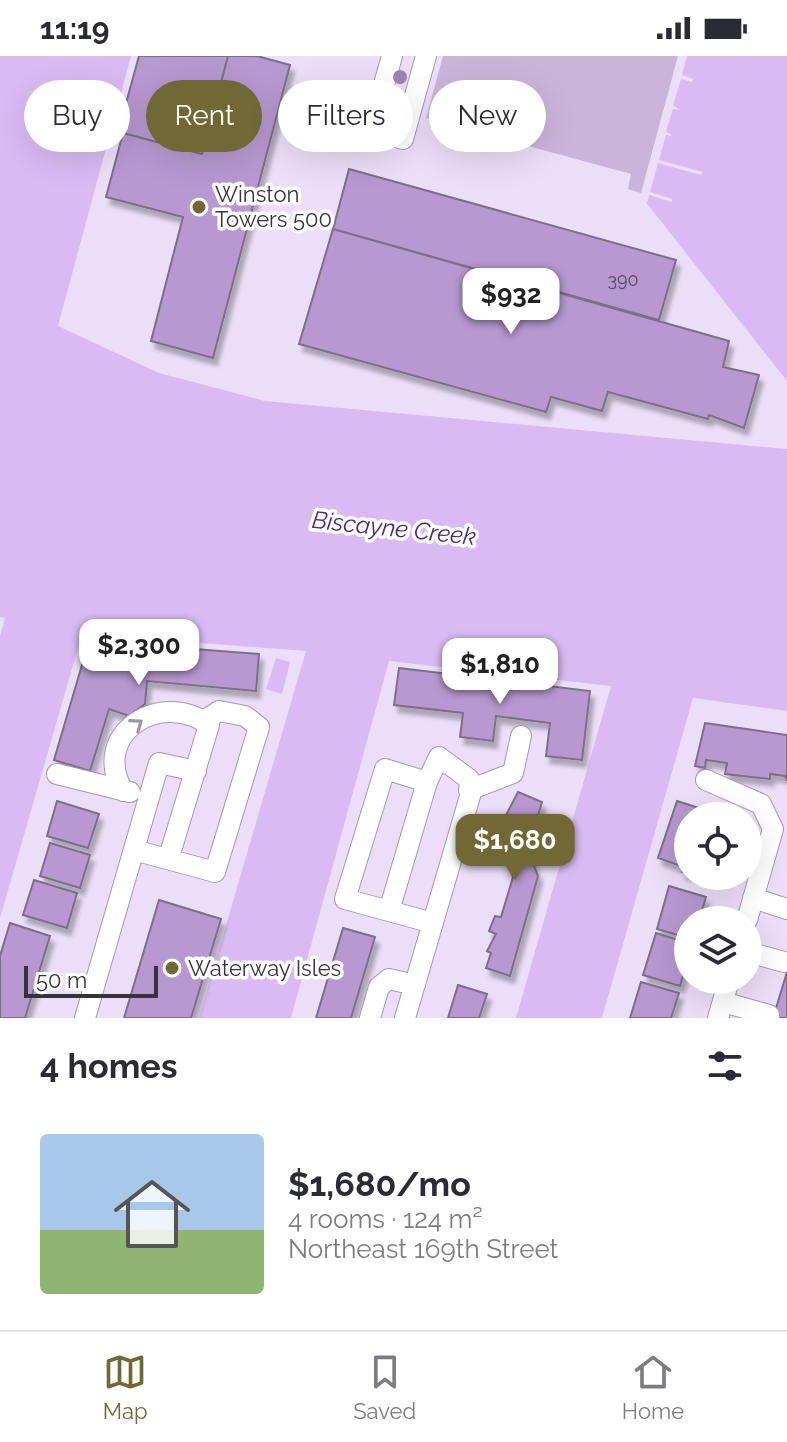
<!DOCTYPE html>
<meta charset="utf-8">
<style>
:root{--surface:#fff;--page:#f7f7f7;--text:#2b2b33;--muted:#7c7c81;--line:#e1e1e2;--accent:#716835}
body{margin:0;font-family:Raleway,sans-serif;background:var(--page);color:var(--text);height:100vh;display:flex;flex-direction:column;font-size:30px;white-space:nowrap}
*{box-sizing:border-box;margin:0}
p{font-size:26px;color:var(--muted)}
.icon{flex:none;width:44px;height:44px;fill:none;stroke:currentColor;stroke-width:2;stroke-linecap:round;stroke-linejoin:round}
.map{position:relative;height:962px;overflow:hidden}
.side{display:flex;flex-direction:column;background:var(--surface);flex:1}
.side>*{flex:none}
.banner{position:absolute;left:24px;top:24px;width:740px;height:72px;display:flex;gap:16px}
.buttons{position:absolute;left:674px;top:746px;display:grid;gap:16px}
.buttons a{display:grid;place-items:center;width:88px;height:88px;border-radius:50%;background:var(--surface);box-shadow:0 8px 32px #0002;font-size:40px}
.scale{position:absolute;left:24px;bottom:20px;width:134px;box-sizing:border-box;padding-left:8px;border:4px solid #37323c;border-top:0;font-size:22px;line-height:28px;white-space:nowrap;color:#37323c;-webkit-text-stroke:6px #fff;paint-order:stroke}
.price{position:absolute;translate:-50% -68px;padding:0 18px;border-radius:16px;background:#fff;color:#222;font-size:26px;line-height:52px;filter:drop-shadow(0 2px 4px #0008)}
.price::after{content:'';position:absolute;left:50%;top:48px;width:24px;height:18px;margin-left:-12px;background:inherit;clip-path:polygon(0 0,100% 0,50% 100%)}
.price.active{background:var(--accent);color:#fff}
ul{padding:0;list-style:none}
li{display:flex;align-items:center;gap:24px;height:200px;padding:0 40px}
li+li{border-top:2px solid var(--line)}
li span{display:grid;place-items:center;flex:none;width:224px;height:160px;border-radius:8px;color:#555}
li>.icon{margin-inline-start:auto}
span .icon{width:96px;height:96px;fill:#fffc;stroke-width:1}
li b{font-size:34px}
h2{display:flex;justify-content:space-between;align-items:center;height:96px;padding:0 40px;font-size:34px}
.pill{padding:0 28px;border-radius:36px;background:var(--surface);box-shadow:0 8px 32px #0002;font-size:28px;line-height:72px}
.pill.active{background:var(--accent);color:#fff}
.status{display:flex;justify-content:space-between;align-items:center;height:56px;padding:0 40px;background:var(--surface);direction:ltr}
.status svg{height:22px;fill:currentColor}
.dock{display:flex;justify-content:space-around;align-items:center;height:112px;border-top:2px solid var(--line);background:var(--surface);font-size:22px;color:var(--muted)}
.dock a{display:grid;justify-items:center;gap:4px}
.dock .active{color:var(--accent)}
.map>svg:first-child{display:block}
.green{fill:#c9b5d9}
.water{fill:#dabaf3}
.pier{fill:#ecdef9}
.building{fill:#b798d0;stroke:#7c6f87;stroke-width:2;filter:url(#shadow)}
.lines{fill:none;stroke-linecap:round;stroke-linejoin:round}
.minor-casing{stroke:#a597b0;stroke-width:22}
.minor{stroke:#fff;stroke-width:20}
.tree{fill:#9e82b4}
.oneway{stroke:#9b989e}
.poi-dot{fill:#716835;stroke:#fff;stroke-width:3}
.labels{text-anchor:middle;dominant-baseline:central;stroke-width:7;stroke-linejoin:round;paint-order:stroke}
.number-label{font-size:18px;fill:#574c61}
.poi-label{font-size:22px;fill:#37323c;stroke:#fff;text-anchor:start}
.water-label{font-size:24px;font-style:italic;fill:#51296c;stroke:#fff}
</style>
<div class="status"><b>11:19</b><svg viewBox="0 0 49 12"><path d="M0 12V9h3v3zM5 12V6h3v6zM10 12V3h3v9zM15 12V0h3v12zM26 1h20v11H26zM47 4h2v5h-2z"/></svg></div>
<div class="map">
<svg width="787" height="962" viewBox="0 0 787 962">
<defs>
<filter id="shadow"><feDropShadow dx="4" dy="7" stdDeviation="2" flood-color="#0004"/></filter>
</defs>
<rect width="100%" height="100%" fill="#ecdef9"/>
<!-- green -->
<path class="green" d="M443,0H678L641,137L628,133L631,118L426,62Z"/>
<!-- water -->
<path class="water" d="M0,0H131L58,270L159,317L265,345L787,393V655L693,642L602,962H516L611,630L389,605L291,962H199L306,595L82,578L0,862V580L5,562L0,561Z
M681,0H787V325L641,140Z
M276,602L290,606L282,638L266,633Z"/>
<!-- pier -->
<path class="pier" d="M680,0H687L682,19L693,23L692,26L681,23L673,49L680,54L673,53L666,75L673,80L666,79L659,104L703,116L701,119L658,107L650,136L672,143V146L649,139L647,147L641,140Z"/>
<!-- building -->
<path class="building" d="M139,0H228L202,98L123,77L122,81L117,80Z
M228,0H257L290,9L213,302L151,285L183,161L106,141L123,77L202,98Z
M349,113L676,204L659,264L333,173Z
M333,173L729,285L723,311L759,319L744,372L709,359L708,363L608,336L602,355L551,341L546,356L299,288Z
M89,585L259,598L256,635L147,625L145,648L129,660L109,653L90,715L54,704Z
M399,612L590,635L582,704L546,700L550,667L496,660L493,685L460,681L463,657L394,649Z
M705,667L787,679V725L785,720L770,718V723L725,718L727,707L706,704L705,712L695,710Z
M518,736L542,746L532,779L537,781L536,797L531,802L538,820L510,920L486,912L491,897L487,895L496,878L489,875L495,860L501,861L513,821L503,794H495L497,777L504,779L509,762L505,761Z
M57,745L99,758L88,792L47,780Z
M677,745L705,754L703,760H688V817L682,816L684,811L658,802Z
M50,787L90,799L80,832L40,820Z
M34,824L77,837L67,872L23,859Z
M669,830L706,841L699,864H688V882L657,873Z
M159,844L221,863L191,962H124Z
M10,867L50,880L25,962H0V900Z
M343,872L375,881L351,962H316Z
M656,877L688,887V903L680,930L643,919Z
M787,916V962H773Z
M641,926L679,937L671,962H630Z
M458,929L487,938L479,962H448Z"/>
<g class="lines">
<defs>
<path id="minor" d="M392,0L371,74L403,83L426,0
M57,718L130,736
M706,724L761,748L773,773L747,864
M427,726L385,713L345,843L433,867
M469,734L513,717L521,680
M123,735C90,678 160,633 209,669L169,801
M134,794L215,816L259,671L245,660L219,655L204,665
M753,842L787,853
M389,855L427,726L439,701L469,723L470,740L405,962
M748,896L784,906
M723,946L769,959
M85,962L159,707L196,715
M370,962L379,931L389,923L415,929
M718,962L729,924"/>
</defs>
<!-- minor casing -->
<use href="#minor" class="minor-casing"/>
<!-- minor -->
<use href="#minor" class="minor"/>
</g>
<!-- trees -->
<circle class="tree" cx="400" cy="21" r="7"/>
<!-- one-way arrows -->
<defs><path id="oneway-chevron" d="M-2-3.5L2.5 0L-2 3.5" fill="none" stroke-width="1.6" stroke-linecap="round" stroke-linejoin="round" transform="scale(2)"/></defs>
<use class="oneway" href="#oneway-chevron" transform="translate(137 668) rotate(-36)"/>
<!-- markers -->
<g class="poi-dot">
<circle cx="199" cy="151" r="8"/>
<circle cx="172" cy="912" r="8"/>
</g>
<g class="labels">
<!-- number labels -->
<g class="number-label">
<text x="623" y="223">390</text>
</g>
<!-- poi labels -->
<g class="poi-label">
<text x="215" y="138">Winston<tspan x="215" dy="25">Towers 500</tspan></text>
<text x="188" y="912">Waterway Isles</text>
</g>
<!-- water labels -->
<g class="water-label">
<text transform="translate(394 472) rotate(6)">Biscayne Creek</text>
</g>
</g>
</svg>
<div class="buttons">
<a><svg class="icon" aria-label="locate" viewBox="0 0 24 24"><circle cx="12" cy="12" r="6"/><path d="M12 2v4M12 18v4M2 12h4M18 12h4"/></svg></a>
<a><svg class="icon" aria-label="layers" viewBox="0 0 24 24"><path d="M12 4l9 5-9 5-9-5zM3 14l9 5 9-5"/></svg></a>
</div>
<div class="scale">50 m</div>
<b class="price" style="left:511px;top:280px">$932</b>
<b class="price" style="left:139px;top:631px">$2,300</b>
<b class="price" style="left:500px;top:650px">$1,810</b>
<b class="price active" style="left:515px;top:826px">$1,680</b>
<div class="banner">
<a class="pill">Buy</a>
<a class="pill active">Rent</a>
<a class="pill">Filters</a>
<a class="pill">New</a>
</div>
</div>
<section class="side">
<h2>4 homes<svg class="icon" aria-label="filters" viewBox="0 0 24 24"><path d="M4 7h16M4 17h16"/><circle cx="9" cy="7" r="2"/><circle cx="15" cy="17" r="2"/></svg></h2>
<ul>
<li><span style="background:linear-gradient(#a9c7e8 60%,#8fb573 0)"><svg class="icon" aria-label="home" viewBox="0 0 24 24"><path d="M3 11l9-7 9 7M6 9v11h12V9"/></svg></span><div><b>$1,680/mo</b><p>4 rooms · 124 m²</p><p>Northeast 169th Street</p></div></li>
</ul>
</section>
<nav class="dock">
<a class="active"><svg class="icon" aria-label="map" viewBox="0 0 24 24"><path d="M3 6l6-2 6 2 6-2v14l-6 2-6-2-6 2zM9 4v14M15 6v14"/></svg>Map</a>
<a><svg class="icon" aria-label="saved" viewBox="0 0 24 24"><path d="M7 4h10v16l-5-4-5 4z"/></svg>Saved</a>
<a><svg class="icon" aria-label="home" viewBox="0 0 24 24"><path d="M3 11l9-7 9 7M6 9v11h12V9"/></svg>Home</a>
</nav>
